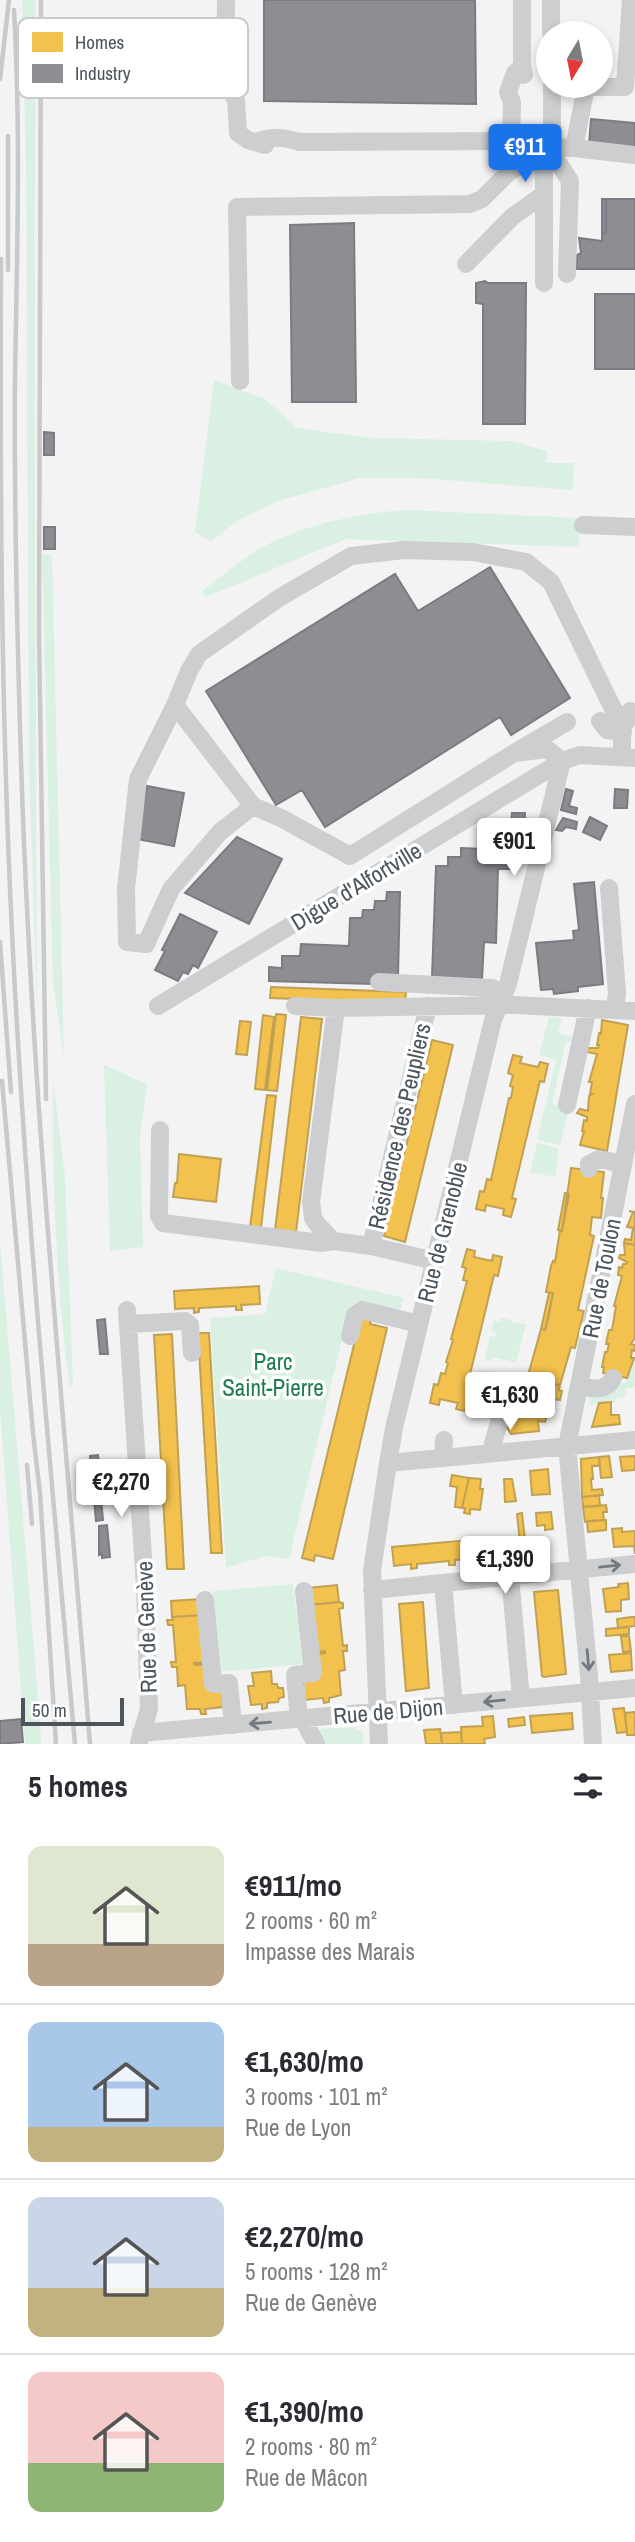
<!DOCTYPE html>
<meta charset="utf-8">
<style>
:root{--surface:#fff;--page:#f7f7f7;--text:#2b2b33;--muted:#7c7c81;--line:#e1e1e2;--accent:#1a73e8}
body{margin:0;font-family:"Archivo Narrow",sans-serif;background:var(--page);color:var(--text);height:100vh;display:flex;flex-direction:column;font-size:26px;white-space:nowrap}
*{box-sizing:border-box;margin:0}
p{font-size:23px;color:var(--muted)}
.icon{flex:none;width:38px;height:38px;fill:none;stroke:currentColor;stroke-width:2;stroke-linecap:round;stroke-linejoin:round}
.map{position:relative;height:1744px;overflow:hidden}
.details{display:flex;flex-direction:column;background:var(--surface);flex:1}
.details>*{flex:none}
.needle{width:46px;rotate:190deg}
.tools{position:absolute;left:536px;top:21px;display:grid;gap:14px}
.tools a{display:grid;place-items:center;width:77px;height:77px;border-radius:50%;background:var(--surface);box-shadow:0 4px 10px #0003;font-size:35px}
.scale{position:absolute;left:21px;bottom:18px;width:103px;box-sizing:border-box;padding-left:7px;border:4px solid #4b555e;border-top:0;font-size:19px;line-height:24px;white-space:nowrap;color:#4b555e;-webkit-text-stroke:5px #fff;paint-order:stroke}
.price{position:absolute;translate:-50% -60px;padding:0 16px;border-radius:7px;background:#fff;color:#222;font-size:23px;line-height:46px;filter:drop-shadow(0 2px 4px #0008)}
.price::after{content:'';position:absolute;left:50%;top:42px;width:21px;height:16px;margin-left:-10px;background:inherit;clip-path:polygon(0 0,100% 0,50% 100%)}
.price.current{background:var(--accent);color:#fff}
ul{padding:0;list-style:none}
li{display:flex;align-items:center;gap:21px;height:175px;padding:0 28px}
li+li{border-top:2px solid var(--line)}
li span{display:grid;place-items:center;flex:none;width:196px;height:140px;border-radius:14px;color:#555}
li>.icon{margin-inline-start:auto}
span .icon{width:84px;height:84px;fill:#fffc;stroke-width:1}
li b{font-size:30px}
h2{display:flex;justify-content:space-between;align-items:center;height:84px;padding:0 28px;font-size:30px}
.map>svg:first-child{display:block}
.green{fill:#daf0e2}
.homes{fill:#f2c14e;stroke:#c0a153;stroke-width:2}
.industry{fill:#8d8d92;stroke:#797c82;stroke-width:2}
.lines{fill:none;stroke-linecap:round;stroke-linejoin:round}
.minor{stroke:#cdced0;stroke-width:18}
.rail{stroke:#c8c9ca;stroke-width:4.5}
.oneway{stroke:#727980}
.labels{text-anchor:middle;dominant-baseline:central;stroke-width:7;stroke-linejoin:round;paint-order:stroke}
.street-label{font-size:23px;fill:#4b555e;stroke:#fff}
.park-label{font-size:23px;fill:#1f7c4e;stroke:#fff}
.key{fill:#fff;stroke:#c9cccf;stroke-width:2}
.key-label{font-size:19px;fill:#4b555e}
</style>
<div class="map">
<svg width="635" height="1744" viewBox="0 0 635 1744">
<rect width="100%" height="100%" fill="#f3f3f3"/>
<!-- green -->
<path class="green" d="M22,0H36C33,337 36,673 37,1010L29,766L26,162Z
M214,380L265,399L297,428L372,438L511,441L547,451L546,463H574L573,490L419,478H360L278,501L238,520L211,542L195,532Z
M407,510L580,518L579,547L346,539L206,597L201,592C218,579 235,565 253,553C295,526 357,513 407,510Z
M42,554L52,555L64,1057L53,983Z
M549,1017L562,1018L558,1033L577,1039V1043L566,1041L552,1104L569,1109L560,1145L537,1140L556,1060L539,1055Z
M104,1065L147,1084L140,1136L143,1247L110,1251Z
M53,1079L65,1177L73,1383L70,1389C56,1286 52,1184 53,1079Z
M537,1143L559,1148L555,1177L530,1172Z
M0,1241L40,1722L41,1744H25L0,1409Z
M276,1268L404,1298L399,1313L358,1302L350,1306L289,1559L265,1556L226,1568L210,1318L265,1314Z
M501,1318L511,1320V1322L526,1324L516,1363L492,1357L491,1360H487L485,1358L490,1336L496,1337L497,1333L491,1332L494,1320L500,1322Z
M635,1353V1387L625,1389L626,1397H617V1402L589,1405L591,1394L617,1382L626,1383Z
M483,1370L513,1377V1380L494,1377L485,1417L472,1414Z
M293,1584L303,1664L220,1672L213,1591Z
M353,1727L363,1733V1744H320L314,1733L319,1729Z"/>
<!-- homes -->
<path class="homes" d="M271,987L406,992L405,1003L270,998Z
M276,1014L286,1015L277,1091L267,1090Z
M263,1015L274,1017L265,1090L255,1089Z
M301,1017L322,1019L296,1232L275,1230Z
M602,1020L628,1025L607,1151L580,1145L584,1131H582L584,1120L587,1121V1117L577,1113L580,1109L588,1111L589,1096L592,1094H590L592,1082H589L597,1054L587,1052V1048H598L599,1045H597L599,1033L601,1034Z
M240,1021L251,1022L247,1055L236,1054Z
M432,1040L453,1045L405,1242L384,1236Z
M513,1055L522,1057L520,1063L538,1067L540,1062L548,1064L544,1082L540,1081L512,1198L516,1199L511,1217L503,1215L504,1209L486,1205L485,1211L476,1209L480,1191L484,1192L487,1179L491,1180L509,1098H511L513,1087L510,1086L513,1075L508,1073Z
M267,1095L276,1096L261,1228L250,1227Z
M179,1154L221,1159L216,1202L173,1197L175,1183H177Z
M571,1168L604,1172L601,1198H603L601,1218L592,1217L590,1235L594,1236L578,1310L584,1311L575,1348L571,1347L560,1385L527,1379L541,1329L545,1330L548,1319L553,1293L546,1292L551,1266L553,1261L555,1262L560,1230L562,1231Z
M565,1193L569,1194L562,1231L558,1230Z
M629,1211L635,1212V1245L624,1243L625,1239L631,1240L633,1228L627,1227L633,1212Z
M624,1243L635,1245V1338L631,1344L635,1345V1351L632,1350L631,1358H634L627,1378L603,1373L604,1367H602L605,1352H607L609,1344H606L609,1330H612L616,1306H614L622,1276L618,1275L619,1267L622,1268L623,1264H626L627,1262L619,1258L620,1255H625Z
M467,1249L475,1251L474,1257L492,1261L493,1255L502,1257L498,1276L494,1275L466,1391L470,1393L465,1411L456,1409L458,1403L440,1399L439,1405L430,1403L434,1384L438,1385L441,1373L445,1374L448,1363L446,1362L453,1340L451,1339L467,1281L463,1280L466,1268L462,1267Z
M259,1286L260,1304L241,1305L242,1310H236V1306L199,1308V1312L194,1313V1308L175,1309L174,1291Z
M549,1293H553L545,1330L541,1329Z
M361,1316L371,1318L370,1324L387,1328L333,1559L315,1555L314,1561L302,1558Z
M198,1333H209L222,1553H211Z
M172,1334L184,1569H167L154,1335Z
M527,1379L560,1385L559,1390L562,1391L560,1400L555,1399L552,1413L548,1412L545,1422L538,1421L539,1431L511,1434L507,1428H508L509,1413L512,1414L516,1401L522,1403L525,1391L522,1390Z
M611,1402V1415H619L620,1424L592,1427L599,1403Z
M609,1456L612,1477L601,1478L599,1457Z
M635,1456V1470L622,1471L620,1457Z
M599,1457L600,1465L592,1466L593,1479H591L592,1490L602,1489L603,1495L582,1497L581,1459Z
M548,1469L550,1494L532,1495L530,1471Z
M452,1475L469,1478L462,1508L455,1507L457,1487L450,1486Z
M469,1478L481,1479L480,1489H483L480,1510L470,1509V1514L464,1513L465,1508H462Z
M504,1479H512L516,1501L505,1502Z
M599,1495L600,1506L583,1507L582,1497Z
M606,1505L607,1512H603L604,1520L585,1522L583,1507Z
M551,1512L553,1529L545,1530V1525L537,1526L536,1513Z
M522,1513L527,1558L506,1560L505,1549L517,1548V1552H521L517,1514Z
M604,1520H606V1530L588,1532L587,1521Z
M622,1528V1532L635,1531V1554L634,1546L614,1547L612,1529Z
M470,1540L471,1559L455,1560V1565H449V1561L417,1564V1568L411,1569V1564L394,1566L392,1547Z
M628,1583L629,1599L621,1600V1611L606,1612L603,1589L619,1587L618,1584Z
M337,1585L339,1602L309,1605L308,1588Z
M558,1590L566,1674L544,1677L542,1676L534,1592Z
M200,1599L202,1615L172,1617L171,1601Z
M339,1602L343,1603V1608L339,1609L343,1646L347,1645V1651H343L345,1670L339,1671L341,1695L329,1698V1702L324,1703L323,1698L305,1700L303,1682L314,1654L325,1653V1651L314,1652L309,1605Z
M423,1602L429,1688L406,1691L399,1604Z
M202,1615L206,1662L194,1663L195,1665L206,1664L222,1689L223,1707L205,1709L206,1714H201L200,1709H187L185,1685L178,1686L177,1667H172L171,1662H176L173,1625H168L167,1620H173L172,1617Z
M631,1617H635V1626L618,1628L617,1619Z
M629,1627V1634L606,1636V1629Z
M621,1636H629L631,1651L623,1652Z
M631,1653L632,1670L611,1672L609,1655Z
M271,1671L272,1684H277L278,1688H283L284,1697L279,1698L278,1702L267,1703V1708L262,1709V1704L251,1705L248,1686H254L252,1673Z
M624,1708L627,1732L617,1733L613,1709Z
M635,1712V1735H627L625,1713Z
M572,1713L573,1729L532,1733L530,1716Z
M493,1716L495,1737L484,1739L485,1744H462L461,1727L483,1726L482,1717Z
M524,1717L525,1725L509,1727L508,1719Z
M440,1729L442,1744H426L424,1730Z
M461,1732L462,1744H442L441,1733Z"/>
<!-- industry -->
<path class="industry" d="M264,0H475L476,104L264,101Z
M591,119L635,123V148L589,143Z
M602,199H606V233L602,234Z
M606,199H635V269H577V255L581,253L579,238L602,241V234L606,233Z
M354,223L356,402H292L290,225Z
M485,281L488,283H526L525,424H483V304L476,303V283Z
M595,294H635V369H595Z
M44,432L54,433V455H44Z
M44,527H55V549H44Z
M490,567L570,698L511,735L500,717L325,827L302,790L276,805L206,691L395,574L418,611Z
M147,786L184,793L174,846L137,839Z
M566,789L573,791L569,806L577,808L576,814L561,810Z
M615,789L628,790L627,808H614Z
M512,813H525L524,851H511V869H498L496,943L484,942L482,979L432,977L436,866H448V857H461V848L486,849V831H499V822H511Z
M590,817L607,826L600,840L583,832Z
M563,818L577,822L576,829L566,827L562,831L556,830Z
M237,837L282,859L249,924L185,893Z
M594,882L603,984L578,987V991L554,994L553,989L541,990L536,943L574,940L573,931L579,930L574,884Z
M387,892H400L398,976L374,975L373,984L269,981V967L282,968V956H300L301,944L349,946L350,918H362L363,910H374L375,901H386Z
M180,914L217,932L198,968L193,965L188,974L183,972L178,981L155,970L165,951L162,950Z
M105,1319L108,1354H100L97,1320Z
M98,1455L101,1486L92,1487L90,1456Z
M94,1499H101L103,1520L96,1521Z
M107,1525L110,1557L102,1558V1554L99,1555V1526Z
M21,1719L23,1742L0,1744V1721Z"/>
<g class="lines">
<!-- minor -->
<path class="minor" d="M226,0L225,84L236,100L238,133L248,140L265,145
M522,0V66L524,75
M551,0V33
M522,66L515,73L508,92L512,102L511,141L552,138
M256,142C272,136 284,137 299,142L511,141
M552,147L574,148L586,87H625L631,0
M574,148L635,155
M466,264L512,217L544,194
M544,283V171L552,147V86
M240,381L237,207L470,204L482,199L509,172L521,165L547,158L559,164L570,181L567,274
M583,525L635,527
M175,705L138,779L126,889L127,942L146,944L171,889L220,832L253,806
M600,721L607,730L623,732
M622,727L629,718L630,711
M514,753L350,856L281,818L253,806L175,705L189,671L199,654L279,598L351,556L404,550L473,552L526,562L551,582L622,727V757
M562,761L547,749L514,753L567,722
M609,888L617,993L615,1010
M379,982L492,988L503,994
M158,1006L562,761L580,755L635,758
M295,1006L336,1008
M567,1105L588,1008
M160,1130L159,1216L163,1223L321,1243L333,1241
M589,1169V1164L599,1159L623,1164
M371,1246L428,1006
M435,1261L371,1246L333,1241L317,1224L313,1218L311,1202L336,1008L515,1005L635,1011
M127,1310L145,1588L149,1709L139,1742
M128,1324L185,1321L190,1325L192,1353
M350,1336L355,1315L362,1310L419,1324
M579,1386C592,1389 606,1392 613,1378
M494,1453L493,1443L500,1419
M443,1458L444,1440
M388,1463L635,1440
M510,1576L521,1698
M443,1583L454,1705
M372,1590L635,1564
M205,1600L213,1684L229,1683L233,1725
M299,1719L295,1675L313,1673L304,1591
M303,1719L316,1744
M141,1733L635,1688
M379,1744L372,1571L388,1463L394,1428L493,1020L508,984L562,761
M593,1744L589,1676L567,1446L635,1104"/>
<!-- rail -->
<path class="rail" d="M41,0L39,632L46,1099
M14,10C21,133 17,254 15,377C14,504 17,633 21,760C31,1089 64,1416 90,1744
M0,79L9,0
M8,136V270
M1,259C0,484 1,708 12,932C25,1203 51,1473 75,1744
M0,942L11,1092
M2,1081L33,1433L40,1493L56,1744
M27,1465L32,1524"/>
</g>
<!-- one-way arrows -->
<defs><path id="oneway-shaft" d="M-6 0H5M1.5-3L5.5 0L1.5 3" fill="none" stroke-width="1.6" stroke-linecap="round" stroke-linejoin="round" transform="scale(1.75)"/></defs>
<g class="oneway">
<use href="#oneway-shaft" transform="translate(610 1566) rotate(-6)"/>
<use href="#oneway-shaft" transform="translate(588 1660) rotate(85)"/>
<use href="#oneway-shaft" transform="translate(494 1701) rotate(174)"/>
<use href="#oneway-shaft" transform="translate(260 1723) rotate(175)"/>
</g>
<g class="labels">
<!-- street labels -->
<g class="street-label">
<text transform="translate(356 886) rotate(-31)">Digue d'Alfortville</text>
<text transform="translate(399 1126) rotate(-77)">Résidence des Peupliers</text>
<text transform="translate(442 1232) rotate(-76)">Rue de Grenoble</text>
<text transform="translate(601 1278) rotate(-79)">Rue de Toulon</text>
<text transform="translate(146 1627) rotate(-92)">Rue de Genève</text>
<text transform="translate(388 1711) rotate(-5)">Rue de Dijon</text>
</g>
<!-- park labels -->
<g class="park-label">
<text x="273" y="1361">Parc<tspan x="273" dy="26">Saint-Pierre</tspan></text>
</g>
</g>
<!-- legend -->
<rect x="18" y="18" width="230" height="80" rx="10" class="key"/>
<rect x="32" y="32" width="31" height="20" fill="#f2c14e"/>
<rect x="32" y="64" width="31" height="19" fill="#8d8d92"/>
<g class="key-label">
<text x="75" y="49">Homes</text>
<text x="75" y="80">Industry</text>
</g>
</svg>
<div class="tools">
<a><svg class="needle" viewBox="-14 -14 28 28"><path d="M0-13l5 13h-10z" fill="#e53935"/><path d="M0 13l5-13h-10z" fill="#7c7c81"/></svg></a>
</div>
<div class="scale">50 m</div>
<b class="price current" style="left:525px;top:184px">€911</b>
<b class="price" style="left:514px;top:878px">€901</b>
<b class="price" style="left:510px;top:1432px">€1,630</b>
<b class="price" style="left:121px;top:1519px">€2,270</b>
<b class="price" style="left:505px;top:1596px">€1,390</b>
</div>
<section class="details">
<h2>5 homes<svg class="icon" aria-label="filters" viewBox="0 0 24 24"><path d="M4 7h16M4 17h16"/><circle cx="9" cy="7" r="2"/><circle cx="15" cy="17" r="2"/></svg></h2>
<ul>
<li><span style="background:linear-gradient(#dfe7d0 70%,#b9a48a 0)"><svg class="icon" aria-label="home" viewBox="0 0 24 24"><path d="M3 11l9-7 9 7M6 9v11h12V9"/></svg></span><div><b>€911/mo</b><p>2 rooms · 60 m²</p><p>Impasse des Marais</p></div></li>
<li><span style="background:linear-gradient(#a9c7e8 75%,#c2b280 0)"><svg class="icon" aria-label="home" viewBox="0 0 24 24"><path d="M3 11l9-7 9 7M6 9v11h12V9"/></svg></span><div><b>€1,630/mo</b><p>3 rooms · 101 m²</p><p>Rue de Lyon</p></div></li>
<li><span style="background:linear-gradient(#c9d6e8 65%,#c2b280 0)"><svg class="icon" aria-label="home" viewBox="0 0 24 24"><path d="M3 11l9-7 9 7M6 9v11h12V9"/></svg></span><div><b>€2,270/mo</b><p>5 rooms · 128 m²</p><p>Rue de Genève</p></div></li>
<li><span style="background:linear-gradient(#f6c9c9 65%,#8fb573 0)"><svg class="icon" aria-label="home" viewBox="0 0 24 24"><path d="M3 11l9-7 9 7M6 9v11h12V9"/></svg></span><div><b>€1,390/mo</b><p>2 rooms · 80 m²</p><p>Rue de Mâcon</p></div></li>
</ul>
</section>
